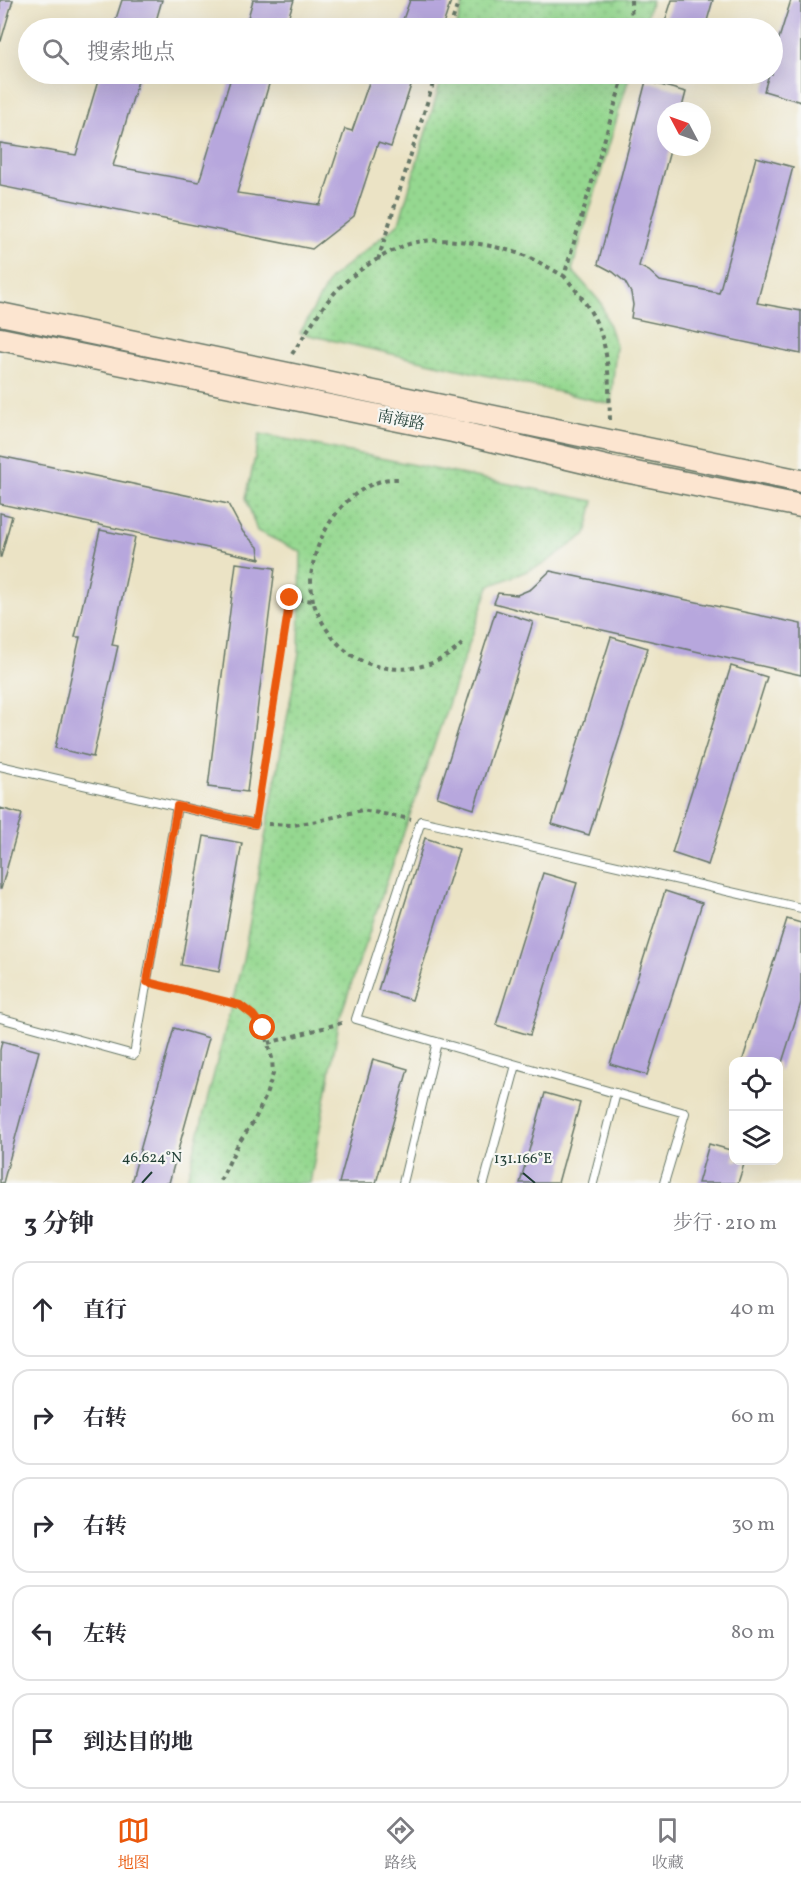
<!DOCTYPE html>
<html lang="zh">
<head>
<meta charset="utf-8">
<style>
	body { margin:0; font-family:Vollkorn,"Noto Serif SC",serif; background:#f2f2f3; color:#2b2b33 }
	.controls { position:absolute; right:18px; bottom:18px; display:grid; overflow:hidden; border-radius:12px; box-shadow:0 6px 24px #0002 }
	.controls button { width:54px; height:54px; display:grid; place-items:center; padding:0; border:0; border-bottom:2px solid #e1e1e2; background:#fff; color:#2b2b33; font:30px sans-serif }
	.compass { position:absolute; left:657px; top:102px; width:54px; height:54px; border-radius:50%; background:#fff; box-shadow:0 6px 24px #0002; rotate:311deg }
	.stop { position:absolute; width:18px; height:18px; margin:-14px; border:4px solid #ea580c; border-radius:50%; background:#fff }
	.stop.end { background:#ea580c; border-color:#fff; box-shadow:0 2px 6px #0008 }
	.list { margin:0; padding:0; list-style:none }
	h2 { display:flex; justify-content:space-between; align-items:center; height:78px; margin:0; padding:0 24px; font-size:26px }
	h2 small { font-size:20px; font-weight:400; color:#7c7c81 }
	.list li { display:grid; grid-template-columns:39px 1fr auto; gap:18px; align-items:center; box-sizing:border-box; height:96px; margin:0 12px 12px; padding:0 12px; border:2px solid #e1e1e2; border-radius:18px }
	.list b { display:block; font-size:22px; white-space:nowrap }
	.list em { font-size:20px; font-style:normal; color:#7c7c81 }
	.icon { flex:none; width:33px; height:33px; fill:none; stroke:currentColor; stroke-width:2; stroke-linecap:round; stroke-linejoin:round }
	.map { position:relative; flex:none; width:801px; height:1183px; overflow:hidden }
	.search { position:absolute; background:#fff; box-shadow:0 6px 24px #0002; left:18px; right:18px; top:18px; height:66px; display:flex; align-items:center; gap:15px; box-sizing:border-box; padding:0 21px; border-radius:33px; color:#7c7c81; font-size:22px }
	.sheet { height:618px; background:#fff }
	nav { display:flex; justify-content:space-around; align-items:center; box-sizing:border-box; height:84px; border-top:2px solid #e1e1e2; background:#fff; font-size:16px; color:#7c7c81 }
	nav a { display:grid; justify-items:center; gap:3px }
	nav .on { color:#ea580c }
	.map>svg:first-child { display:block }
	.grass { fill:url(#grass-dots); stroke:#5a8a62; stroke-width:1.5 }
	.building { fill:#b7a7dd }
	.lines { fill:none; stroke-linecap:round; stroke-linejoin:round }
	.service-casing { stroke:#667767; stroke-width:10 }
	.secondary-casing { stroke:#667767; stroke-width:25 }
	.path { stroke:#667767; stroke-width:4; stroke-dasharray:4.5 4.5; stroke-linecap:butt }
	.service { stroke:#fff; stroke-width:8 }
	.secondary { stroke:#fce5d0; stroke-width:22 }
	.route { stroke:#ea580c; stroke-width:8 }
	.ticks { fill:none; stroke:#1f3d34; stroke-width:2 }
	.labels { text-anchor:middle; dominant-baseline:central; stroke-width:4.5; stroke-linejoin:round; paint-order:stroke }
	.street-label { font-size:16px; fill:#1f3d34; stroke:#f6f6f2 }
	.ticks-label { font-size:15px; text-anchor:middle; fill:#1f3d34; stroke:#f6f6f2; stroke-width:4.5; stroke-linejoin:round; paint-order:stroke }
</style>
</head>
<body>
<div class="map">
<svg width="801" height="1183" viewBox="0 0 801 1183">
	<defs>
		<pattern id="grass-dots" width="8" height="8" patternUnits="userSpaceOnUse" patternTransform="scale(1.5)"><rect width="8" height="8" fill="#95d890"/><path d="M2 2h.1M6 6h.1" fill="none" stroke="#80ba7d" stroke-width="1.8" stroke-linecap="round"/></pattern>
	</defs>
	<rect width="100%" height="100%" fill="#f6f6f2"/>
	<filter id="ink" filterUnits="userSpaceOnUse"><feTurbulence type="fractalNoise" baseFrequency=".0167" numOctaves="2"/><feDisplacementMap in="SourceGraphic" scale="12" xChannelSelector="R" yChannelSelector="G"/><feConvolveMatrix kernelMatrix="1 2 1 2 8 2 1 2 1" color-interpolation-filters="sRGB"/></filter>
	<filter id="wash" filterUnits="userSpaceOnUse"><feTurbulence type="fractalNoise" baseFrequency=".008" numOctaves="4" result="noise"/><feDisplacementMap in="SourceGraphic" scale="24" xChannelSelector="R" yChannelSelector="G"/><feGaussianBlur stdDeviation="1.35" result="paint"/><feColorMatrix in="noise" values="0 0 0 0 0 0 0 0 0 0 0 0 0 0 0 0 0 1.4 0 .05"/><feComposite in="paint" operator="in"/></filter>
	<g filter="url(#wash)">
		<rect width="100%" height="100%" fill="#ebe3c5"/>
		<!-- grass -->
		<path class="grass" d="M464 0H652L643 28H456Z
			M443 74H630L572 270 601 303 616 346 611 404 300 333 330 279 399 223Z
			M260 434 594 501 586 534 542 565 489 586 340 1017 310 1183H186L243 960 269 816 299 653 301 552 257 531 246 498Z"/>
		<g id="blocks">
			<!-- building -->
			<path class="building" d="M0 0H13L1 41H0Z
				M122 0H162L154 28H113Z
				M253 0H294L285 28H245Z
				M410 0 451 1 442 28H400Z
				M672 0H713L705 28H663Z
				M791 0H801V102L764 91 769 74H772V61Z
				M100 74H140L113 166 199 182 232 74H272L237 193 320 205 345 129 352 131 372 74H427L425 79 414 76 391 147 378 143 354 216 312 249 0 186V143L76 155Z
				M646 81 686 92 681 111H666V147H671L639 266 649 271 660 281 719 293 756 157 793 167 757 303 801 311V354L631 318 633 305 631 293 625 282 613 272 598 264Z
				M0 456 228 504 243 532 258 547 260 559 0 504Z
				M0 513 12 516 1 557H0Z
				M100 530 135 537 112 645 118 646 93 757 55 748 80 637H75Z
				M236 563 275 568 247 792 208 787Z
				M550 571 801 624V675L545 617 494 603 498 593 517 595 531 589Z
				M496 610 533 622 474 809 437 797Z
				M611 637 648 648 589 835 552 824Z
				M731 666 767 677 708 865 672 853Z
				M0 808 22 814 1 889H0Z
				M204 836 242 843 219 972 181 965Z
				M425 838 459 849 412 1000 378 990Z
				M543 873 577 883 530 1035 496 1025Z
				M665 891 702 903 647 1075 610 1064Z
				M787 919 801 923V1003L779 1072 778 1062H742Z
				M174 1028 209 1038 169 1183H131Z
				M2 1041 39 1051 3 1183H0V1050Z
				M373 1059 408 1069 376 1183H339Z
				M545 1093 580 1103 558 1183H520Z
				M709 1144 734 1151V1161H745L738 1183H698Z"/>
		</g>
	</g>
	<g filter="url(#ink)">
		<use href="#blocks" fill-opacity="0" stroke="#667767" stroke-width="1.5"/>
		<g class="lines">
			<defs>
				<path id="service" d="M0 766 255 824
					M0 1018 134 1055 177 806
					M403 1183 437 1042
					M484 1183 516 1065
					M593 1183 616 1093
					M664 1183 685 1113 356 1019 421 821 801 908"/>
				<path id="secondary" d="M0 314 801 481
					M0 339 453 431 610 468 801 506"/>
			</defs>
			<!-- service casing -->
			<use href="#service" class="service-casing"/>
			<!-- secondary casing -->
			<use href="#secondary" class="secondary-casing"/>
			<!-- path -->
			<path class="path" d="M631 0 632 28
				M450 28 459 0
				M378 260 436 74
				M292 354C307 332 321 306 340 287 357 270 383 254 406 245 436 234 493 244 523 255 538 261 551 269 564 276
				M610 420C608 354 610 328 564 276L624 74
				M313 601C312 594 311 585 311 578 314 538 341 493 381 481 386 479 393 479 399 479
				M257 812 290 598 313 601C321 625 338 650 362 661 395 676 437 669 462 644
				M268 824 293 825 318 821 362 810 411 819
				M159 985 240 1005 253 1015 263 1028 272 1058 273 1074 265 1098 254 1121 238 1144 219 1183
				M268 1043 345 1022"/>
			<!-- service -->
			<use href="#service" class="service"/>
			<!-- secondary -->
			<use href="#secondary" class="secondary"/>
		</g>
	</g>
	<g class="lines" filter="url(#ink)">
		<!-- route -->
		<path class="route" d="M263 1028 253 1015 240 1005 147 982 177 806 255 824 290 598"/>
	</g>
	<!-- ticks -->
	<path class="ticks" d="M523 1173 535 1183M142 1183 152 1172"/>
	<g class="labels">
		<!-- street labels -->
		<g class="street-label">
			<text transform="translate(401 421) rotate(11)">南海路</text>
		</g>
	</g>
	<g class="ticks-label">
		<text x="152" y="1162">46.624°N</text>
		<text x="523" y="1163">131.166°E</text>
	</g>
</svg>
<div class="controls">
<button><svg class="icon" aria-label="locate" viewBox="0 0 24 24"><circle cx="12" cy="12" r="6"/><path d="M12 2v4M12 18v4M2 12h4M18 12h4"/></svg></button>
<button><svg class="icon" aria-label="layers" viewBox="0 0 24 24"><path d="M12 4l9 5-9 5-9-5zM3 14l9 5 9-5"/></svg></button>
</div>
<svg class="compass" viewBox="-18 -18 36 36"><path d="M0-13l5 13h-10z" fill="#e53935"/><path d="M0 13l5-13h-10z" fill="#7c7c81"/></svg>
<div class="stop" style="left:263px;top:1028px"></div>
<div class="stop end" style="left:290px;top:598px"></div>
<div class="search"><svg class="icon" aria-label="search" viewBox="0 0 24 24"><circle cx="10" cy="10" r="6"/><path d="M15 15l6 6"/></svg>搜索地点</div>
</div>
<section class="sheet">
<h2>3 分钟<small>步行 · 210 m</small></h2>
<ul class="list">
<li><svg class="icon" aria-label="ahead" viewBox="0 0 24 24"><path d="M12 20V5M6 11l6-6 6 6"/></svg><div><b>直行</b></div><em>40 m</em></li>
<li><svg class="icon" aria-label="right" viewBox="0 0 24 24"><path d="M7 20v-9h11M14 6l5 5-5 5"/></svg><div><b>右转</b></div><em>60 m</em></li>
<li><svg class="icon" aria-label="right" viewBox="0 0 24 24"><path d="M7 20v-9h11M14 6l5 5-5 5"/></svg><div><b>右转</b></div><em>30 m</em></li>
<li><svg class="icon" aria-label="left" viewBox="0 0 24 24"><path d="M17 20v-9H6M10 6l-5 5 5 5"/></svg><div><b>左转</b></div><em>80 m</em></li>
<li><svg class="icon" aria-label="arrive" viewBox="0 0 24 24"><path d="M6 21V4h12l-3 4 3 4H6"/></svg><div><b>到达目的地</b></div></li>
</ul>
</section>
<nav>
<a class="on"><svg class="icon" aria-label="map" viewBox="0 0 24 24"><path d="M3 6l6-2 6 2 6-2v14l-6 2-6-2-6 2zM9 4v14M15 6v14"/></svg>地图</a>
<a><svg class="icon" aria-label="directions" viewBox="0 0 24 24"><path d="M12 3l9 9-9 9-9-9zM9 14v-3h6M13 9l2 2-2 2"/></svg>路线</a>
<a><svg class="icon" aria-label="saved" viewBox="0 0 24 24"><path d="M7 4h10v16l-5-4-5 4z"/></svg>收藏</a>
</nav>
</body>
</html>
